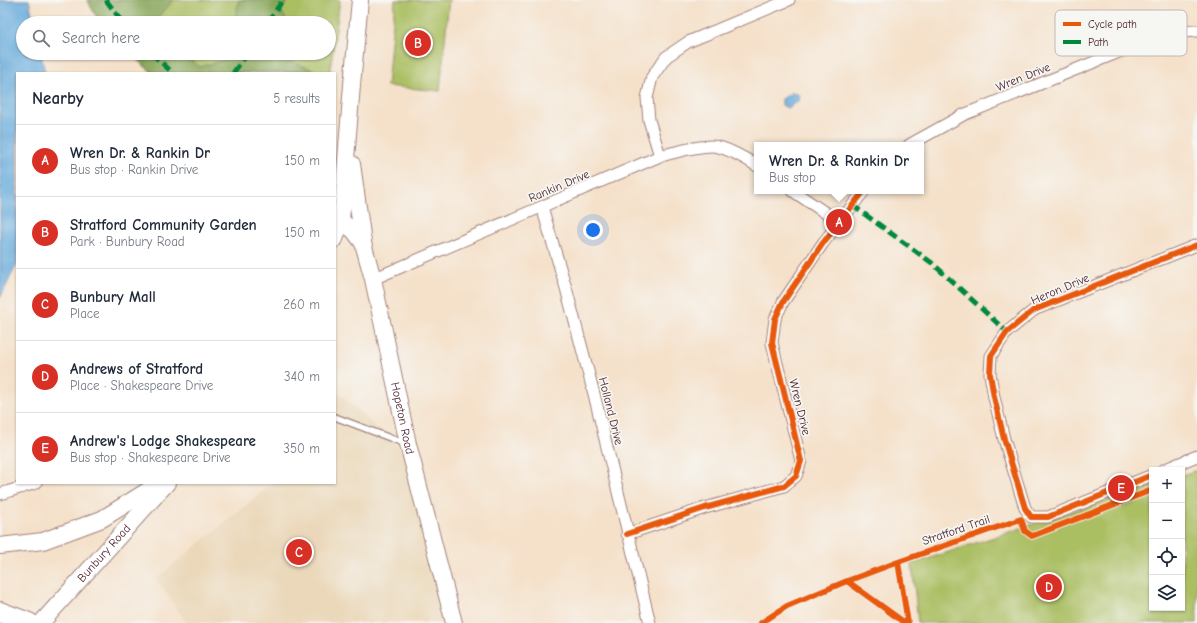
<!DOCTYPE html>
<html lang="en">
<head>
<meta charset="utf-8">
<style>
	body { margin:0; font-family:"Comic Neue",sans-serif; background:#f2f2f3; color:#1f2937 }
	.controls { position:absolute; right:12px; bottom:12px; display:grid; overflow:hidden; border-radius:0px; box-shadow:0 1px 3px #0004 }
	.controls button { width:36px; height:36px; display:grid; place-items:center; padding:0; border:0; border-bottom:1px solid #e0e1e3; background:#fff; color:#1f2937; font:20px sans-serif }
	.you { position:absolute; left:593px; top:230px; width:14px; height:14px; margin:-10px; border:3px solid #fff; border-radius:50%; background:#1a73e8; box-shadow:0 0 0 6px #1a73e833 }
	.badge { display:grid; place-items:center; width:26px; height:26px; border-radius:50%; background:#d93025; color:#fff; font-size:13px; font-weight:700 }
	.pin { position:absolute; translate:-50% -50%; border:2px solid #fff; box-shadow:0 1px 4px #0006 }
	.popup { position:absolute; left:754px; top:142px; width:170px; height:52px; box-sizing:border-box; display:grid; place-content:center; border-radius:0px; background:#fff; filter:drop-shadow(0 1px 3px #0005); font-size:13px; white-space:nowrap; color:#747a83 }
	.popup b { font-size:15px; color:#1f2937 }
	.popup::after { content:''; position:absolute; left:50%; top:100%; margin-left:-8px; border:8px solid transparent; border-top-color:#fff }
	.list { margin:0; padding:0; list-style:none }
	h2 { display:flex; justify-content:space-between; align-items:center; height:52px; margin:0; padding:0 16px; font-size:17px }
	h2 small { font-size:13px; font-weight:400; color:#747a83 }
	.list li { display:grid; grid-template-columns:26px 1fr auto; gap:12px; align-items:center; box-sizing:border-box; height:72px; padding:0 16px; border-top:1px solid #e0e1e3 }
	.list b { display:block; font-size:15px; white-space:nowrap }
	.list p { margin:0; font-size:13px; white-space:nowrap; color:#747a83 }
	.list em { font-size:13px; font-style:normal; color:#747a83 }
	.icon { flex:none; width:22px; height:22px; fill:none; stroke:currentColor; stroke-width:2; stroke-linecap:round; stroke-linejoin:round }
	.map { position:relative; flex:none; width:1197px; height:623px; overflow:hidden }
	.search { position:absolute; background:#fff; box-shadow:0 1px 3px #0004; left:16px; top:16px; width:320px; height:44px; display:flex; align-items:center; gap:10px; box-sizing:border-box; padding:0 14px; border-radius:22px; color:#747a83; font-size:15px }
	.panel { position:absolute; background:#fff; box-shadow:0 1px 3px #0004; left:16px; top:72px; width:320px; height:412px; border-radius:0px }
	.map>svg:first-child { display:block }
	.built { fill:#ebd8ba }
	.green { fill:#aabe62; stroke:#7a6e46 }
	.forest { fill:#87a558; stroke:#686242 }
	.water { fill:#67abdc; stroke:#586584 }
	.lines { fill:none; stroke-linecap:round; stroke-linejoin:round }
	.lane-casing { stroke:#a0807a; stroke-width:8 }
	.street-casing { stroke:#a0807a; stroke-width:13 }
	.secondary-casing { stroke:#a0807a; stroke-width:18 }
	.highway-casing { stroke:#a0807a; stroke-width:22 }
	.lane { stroke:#fff; stroke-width:5.5 }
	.street { stroke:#fff; stroke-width:11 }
	.secondary { stroke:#fff; stroke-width:16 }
	.highway { stroke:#fff; stroke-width:20 }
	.quiet { stroke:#00873e; stroke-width:5; stroke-dasharray:10 5; stroke-linecap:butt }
	.cycleway-casing { stroke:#f6f6f2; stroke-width:8 }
	.cycleway { stroke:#e8590c; stroke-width:6 }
	.labels { text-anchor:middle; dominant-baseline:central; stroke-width:3.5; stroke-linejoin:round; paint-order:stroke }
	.street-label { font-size:12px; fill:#4a1f2b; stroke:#f6f6f2 }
	.key { fill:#f6f6f2; stroke:#c2b6b6; stroke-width:1 }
	.key-label { font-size:11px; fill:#4a1f2b }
</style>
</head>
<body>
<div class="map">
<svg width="1197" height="623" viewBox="0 0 1197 623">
	<rect width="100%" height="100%" fill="#f6f6f2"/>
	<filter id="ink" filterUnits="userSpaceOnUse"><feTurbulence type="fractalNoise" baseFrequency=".025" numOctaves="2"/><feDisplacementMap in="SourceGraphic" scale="8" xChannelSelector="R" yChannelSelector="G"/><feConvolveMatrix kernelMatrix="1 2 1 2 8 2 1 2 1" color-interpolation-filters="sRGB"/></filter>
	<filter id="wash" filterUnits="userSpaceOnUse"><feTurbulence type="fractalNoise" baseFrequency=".012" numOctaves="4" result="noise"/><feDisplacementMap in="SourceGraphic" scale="16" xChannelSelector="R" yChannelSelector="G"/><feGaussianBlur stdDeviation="0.9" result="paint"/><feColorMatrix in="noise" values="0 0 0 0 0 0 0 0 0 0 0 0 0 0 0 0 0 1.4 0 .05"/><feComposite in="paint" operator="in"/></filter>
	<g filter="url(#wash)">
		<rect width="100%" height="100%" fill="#f5e1ca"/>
		<!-- built -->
		<path class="built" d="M335 390 409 456 454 623H187L156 579 273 483H335Z"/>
		<!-- green -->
		<path class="green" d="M87 0H340L330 73H153L129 53H329V23H100Z
			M395 0H449L440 91 387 86Z
			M1197 470V623H918L912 564 1152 485V608H1182V475Z"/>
		<!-- forest -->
		<path class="forest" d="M87 0H174L152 23H100Z
			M239 0H288L281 11 288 23H234Z
			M129 53H182L200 67 227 59 228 53H280L279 57 319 72 153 73Z"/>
		<!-- water -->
		<path class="water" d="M0 0H29L34 23H23V53H41L45 73H17V264L0 298Z
			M793 92 799 95 800 98 798 101 787 108 782 105V99Z"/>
	</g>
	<g filter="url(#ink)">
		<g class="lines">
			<defs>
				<path id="lane" d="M335 417 406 444"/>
				<path id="street" d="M909 145 963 115 1134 46 1180 32 1197 31
					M660 156 649 120 647 98 652 77 666 57 688 42 789 0
					M793 191 839 222
					M542 207 566 288 594 394 650 623
					M373 279 660 156C677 152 694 146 712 146 724 146 747 159 757 166
					M1163 470 1197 456
					M1152 475 1048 517H1031L1025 508 1004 439 994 397 990 374 991 356 1007 332 1034 310 1197 245
					M0 494 36 483
					M627 534 705 508 784 486 796 476 801 461 772 343 775 319 783 302 823 243 864 191"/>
				<g id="secondary">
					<path d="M352 164 363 242"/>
					<path id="s1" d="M341 221 354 231 363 243 373 279 408 444 454 623"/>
					<path d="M335 239 341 221 352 85 360 0"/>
					<path d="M0 546 43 541 102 519 160 483"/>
					<path id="s2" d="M41 623 167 483"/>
				</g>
				<path id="highway" d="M0 612 29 623"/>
			</defs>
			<!-- lane casing -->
			<use href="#lane" class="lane-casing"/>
			<!-- street casing -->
			<use href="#street" class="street-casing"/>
			<!-- secondary casing -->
			<use href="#secondary" class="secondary-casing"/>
			<!-- highway casing -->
			<use href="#highway" class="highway-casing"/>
			<!-- lane -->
			<use href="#lane" class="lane"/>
			<!-- street -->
			<use href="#street" class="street"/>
			<!-- secondary -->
			<use href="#secondary" class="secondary"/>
			<!-- highway -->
			<use href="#highway" class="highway"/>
			<!-- quiet -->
			<path class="quiet" d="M106 0 123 23
				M268 23 280 4 281 0
				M151 53 173 73
				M233 73 248 53
				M852 205 932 263 1007 332"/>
			<defs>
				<path id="cycleway" d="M1152 475 1048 517H1031L1025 508 1004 439 994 397 990 374 991 356 1007 332 1034 310 1197 245
					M627 534 705 508 784 486 796 476 801 461 772 343 775 319 783 302 823 243 864 191
					M847 581 898 562
					M761 623 787 606 847 581 905 623
					M908 623 898 562 1021 519 1025 531 1032 536 1152 490"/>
			</defs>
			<!-- cycleway casing -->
			<use href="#cycleway" class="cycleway-casing"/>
			<!-- cycleway -->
			<use href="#cycleway" class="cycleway"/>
		</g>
	</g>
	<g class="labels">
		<!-- street labels -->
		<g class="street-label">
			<text transform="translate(1023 77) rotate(-22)">Wren Drive</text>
			<text transform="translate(559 186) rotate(-23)">Rankin Drive</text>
			<text transform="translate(1060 289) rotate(-23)">Heron Drive</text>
			<text transform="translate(800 407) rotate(76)">Wren Drive</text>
			<text transform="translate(611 411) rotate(76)">Holland Drive</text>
			<text stroke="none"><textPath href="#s1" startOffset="211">Hopeton Road</textPath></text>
			<text transform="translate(956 530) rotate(-19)">Stratford Trail</text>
			<text stroke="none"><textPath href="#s2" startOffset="94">Bunbury Road</textPath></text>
		</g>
	</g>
	<!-- legend -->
	<rect x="1055" y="10" width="132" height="46" rx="6" class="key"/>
	<rect x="1063" y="22" width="18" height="4" fill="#e8590c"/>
	<rect x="1063" y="40" width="18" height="4" fill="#00873e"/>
	<g class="key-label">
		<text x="1088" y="28">Cycle path</text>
		<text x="1088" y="46">Path</text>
	</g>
</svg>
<div class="controls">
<button>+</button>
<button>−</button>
<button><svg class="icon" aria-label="locate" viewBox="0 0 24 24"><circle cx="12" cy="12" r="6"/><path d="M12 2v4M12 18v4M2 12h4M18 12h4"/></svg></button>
<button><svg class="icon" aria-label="layers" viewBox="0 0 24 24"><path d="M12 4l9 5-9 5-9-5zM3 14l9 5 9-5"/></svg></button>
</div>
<div class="you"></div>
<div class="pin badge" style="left:839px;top:222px">A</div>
<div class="popup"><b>Wren Dr. &amp; Rankin Dr</b>Bus stop</div>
<div class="pin badge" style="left:418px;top:43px">B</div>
<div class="pin badge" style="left:299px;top:552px">C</div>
<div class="pin badge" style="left:1049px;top:587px">D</div>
<div class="pin badge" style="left:1121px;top:488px">E</div>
<div class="search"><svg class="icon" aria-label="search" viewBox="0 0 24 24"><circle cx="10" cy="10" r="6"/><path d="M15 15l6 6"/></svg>Search here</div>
<section class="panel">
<h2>Nearby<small>5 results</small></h2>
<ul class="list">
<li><span class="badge">A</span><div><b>Wren Dr. &amp; Rankin Dr</b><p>Bus stop · Rankin Drive</p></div><em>150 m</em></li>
<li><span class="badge">B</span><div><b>Stratford Community Garden</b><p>Park · Bunbury Road</p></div><em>150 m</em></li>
<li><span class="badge">C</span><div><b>Bunbury Mall</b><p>Place</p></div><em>260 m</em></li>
<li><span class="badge">D</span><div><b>Andrews of Stratford</b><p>Place · Shakespeare Drive</p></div><em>340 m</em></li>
<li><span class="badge">E</span><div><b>Andrew's Lodge Shakespeare</b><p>Bus stop · Shakespeare Drive</p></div><em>350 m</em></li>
</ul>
</section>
</div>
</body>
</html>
